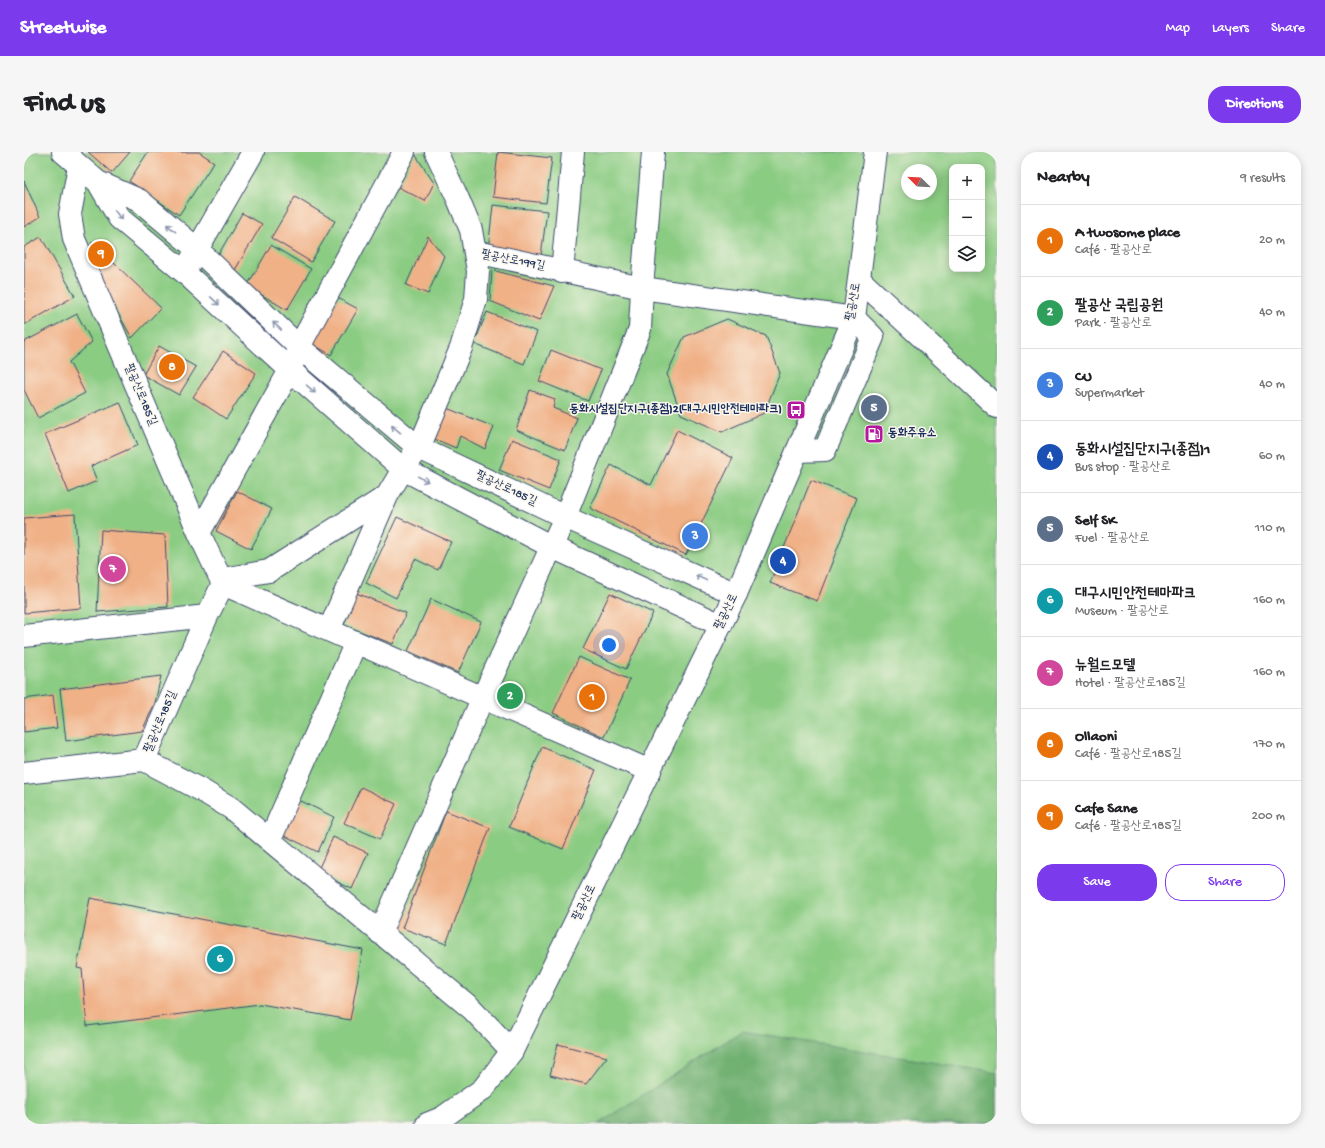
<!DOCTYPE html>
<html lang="en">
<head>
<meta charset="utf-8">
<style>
	body { margin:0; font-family:"Gochi Hand","Poor Story",sans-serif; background:#f6f6f6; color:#202124 }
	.controls { position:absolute; right:12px; top:12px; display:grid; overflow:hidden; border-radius:8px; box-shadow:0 2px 10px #0003 }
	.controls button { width:36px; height:36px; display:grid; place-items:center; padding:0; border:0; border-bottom:1px solid #e0e0e0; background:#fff; color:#202124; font:20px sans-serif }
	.compass { position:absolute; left:877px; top:12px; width:36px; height:36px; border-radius:50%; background:#fff; box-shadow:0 2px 10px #0003; rotate:294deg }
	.you { position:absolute; left:585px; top:493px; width:14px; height:14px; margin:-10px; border:3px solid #fff; border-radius:50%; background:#1a73e8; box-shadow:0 0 0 6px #1a73e833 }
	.badge { display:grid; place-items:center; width:26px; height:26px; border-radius:50%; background:#7c3aed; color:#fff; font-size:13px; font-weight:700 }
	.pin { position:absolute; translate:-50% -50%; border:2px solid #fff; box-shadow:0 1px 4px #0006 }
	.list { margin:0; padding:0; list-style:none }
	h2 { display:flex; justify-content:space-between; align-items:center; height:52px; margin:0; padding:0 16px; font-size:17px }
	h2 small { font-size:13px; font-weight:400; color:#757577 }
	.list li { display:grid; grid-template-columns:26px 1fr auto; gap:12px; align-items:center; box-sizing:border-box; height:72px; padding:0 16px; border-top:1px solid #e0e0e0 }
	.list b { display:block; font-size:15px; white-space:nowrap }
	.list p { margin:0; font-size:13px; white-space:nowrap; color:#757577 }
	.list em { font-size:13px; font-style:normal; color:#757577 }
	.actions { display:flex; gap:8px; padding:12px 16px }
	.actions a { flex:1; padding:9px 0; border:1px solid #7c3aed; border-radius:16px; text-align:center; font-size:14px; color:#7c3aed }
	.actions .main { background:#7c3aed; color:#fff }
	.icon { flex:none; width:22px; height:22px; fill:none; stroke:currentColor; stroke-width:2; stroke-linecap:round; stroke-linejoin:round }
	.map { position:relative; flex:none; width:973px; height:972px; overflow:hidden; border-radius:16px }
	header { display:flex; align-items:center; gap:24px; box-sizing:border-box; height:56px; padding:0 20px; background:#7c3aed; color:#fff }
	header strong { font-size:19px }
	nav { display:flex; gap:22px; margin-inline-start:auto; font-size:14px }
	.intro { display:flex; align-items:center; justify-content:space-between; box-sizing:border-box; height:96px; padding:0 24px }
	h1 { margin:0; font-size:28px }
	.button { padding:10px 18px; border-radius:16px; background:#7c3aed; color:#fff; font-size:14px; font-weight:700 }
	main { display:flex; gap:24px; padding:0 24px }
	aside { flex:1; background:#fff; border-radius:16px; box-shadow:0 2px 10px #0003 }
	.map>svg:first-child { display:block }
	.green { fill:#8bcc83; stroke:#537e70; fill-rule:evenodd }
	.forest { fill:#70b071; stroke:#467068 }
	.building { fill:#f0b187 }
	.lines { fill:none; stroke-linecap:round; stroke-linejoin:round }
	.minor-casing { stroke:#3b496c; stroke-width:24 }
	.major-casing { stroke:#3b496c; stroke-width:24 }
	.minor { stroke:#fff; stroke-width:22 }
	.major { stroke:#fff; stroke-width:22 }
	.oneway { stroke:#8d97ae }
	.labels { text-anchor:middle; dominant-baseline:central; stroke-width:3; stroke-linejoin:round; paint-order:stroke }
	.street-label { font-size:12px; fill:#1b2f5e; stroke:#fbf7ec }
	.poi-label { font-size:12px; font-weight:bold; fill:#1b2f5e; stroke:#fbf7ec; text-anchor:end }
</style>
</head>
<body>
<header>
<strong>Streetwise</strong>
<nav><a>Map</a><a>Layers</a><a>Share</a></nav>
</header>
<div class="intro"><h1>Find us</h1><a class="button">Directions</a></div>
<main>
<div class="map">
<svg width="973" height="972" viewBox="0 0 973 972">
	<rect width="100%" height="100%" fill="#fbf7ec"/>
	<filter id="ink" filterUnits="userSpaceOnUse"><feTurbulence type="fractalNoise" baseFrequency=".025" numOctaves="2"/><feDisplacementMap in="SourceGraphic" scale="8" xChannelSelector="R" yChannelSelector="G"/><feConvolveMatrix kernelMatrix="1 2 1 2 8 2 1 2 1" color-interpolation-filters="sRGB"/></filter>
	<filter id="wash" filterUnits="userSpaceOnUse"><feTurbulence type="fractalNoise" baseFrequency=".012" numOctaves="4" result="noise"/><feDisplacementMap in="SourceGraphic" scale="16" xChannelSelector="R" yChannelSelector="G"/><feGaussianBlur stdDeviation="0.9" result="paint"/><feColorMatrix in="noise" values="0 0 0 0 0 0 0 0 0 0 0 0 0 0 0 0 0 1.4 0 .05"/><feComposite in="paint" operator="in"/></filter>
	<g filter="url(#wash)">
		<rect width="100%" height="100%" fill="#f0dbba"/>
		<!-- green -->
		<path class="green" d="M0 0H973V972H0ZM928 15H958V117H928ZM883 18H907V42H883Z"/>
		<!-- forest -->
		<path class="forest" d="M718 879 973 921V972H574Z"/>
		<g id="blocks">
			<!-- building -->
			<path class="building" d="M64 0H106L88 21Z
				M124 0H175L190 10 155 63 105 29Z
				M474 0 528 6 522 51 469 45Z
				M391 2 410 31 401 49 374 35Z
				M0 29 16 65 0 75Z
				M271 45 311 69 287 110 247 86Z
				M469 53 523 59 517 104 464 98Z
				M218 61 238 72 211 118 192 107Z
				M404 84 420 104 404 142 382 133Z
				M17 85 51 144 0 173V95Z
				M68 90 137 156 108 186 64 108Z
				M247 93 287 117 263 158 223 134Z
				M468 118 530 134 515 169 466 149Z
				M314 146 334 157 307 203 287 191Z
				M463 160 513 180 500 212 450 192Z
				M53 162 68 190 45 210 61 241 14 266 0 238V190Z
				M703 167 742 184 756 221 740 261 698 280 657 262 643 222 660 185Z
				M135 194 172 215 155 243 119 223Z
				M527 198 577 218 564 249 515 229Z
				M199 199 232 221 202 267 169 245Z
				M506 238 531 247 529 256 553 266 541 298 492 278Z
				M96 250 114 293 67 314 73 329 45 341 21 282Z
				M420 255 470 275 461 297 436 284 432 296 408 286Z
				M653 278 709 306 662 403 566 356 587 313 627 333Z
				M488 287 537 307 525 338 475 318Z
				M787 328 833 346 793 449 746 431Z
				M213 339 248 357 227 397 192 379Z
				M51 362 57 456 0 461V366Z
				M373 365 427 390 414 418 391 407 372 446 342 431Z
				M77 378 141 383 144 455 73 460Z
				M332 441 382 461 369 492 320 473Z
				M586 441 629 461 602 517 559 497Z
				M407 447 457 470 434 521 384 499Z
				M555 505 606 528 580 585 529 561Z
				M137 524 131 551 118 579 42 589 36 537Z
				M29 543 33 576 0 580V547Z
				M518 595 572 618 539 697 485 675Z
				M337 635 372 652 356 687 320 671Z
				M275 648 310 665 294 700 259 683Z
				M422 659 466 676 422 792 378 776Z
				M309 685 344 701 328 737 293 720Z
				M66 746 339 798 326 868 236 852 63 874 58 817 53 816Z
				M534 892 583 905 562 932 526 923Z"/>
		</g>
	</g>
	<g filter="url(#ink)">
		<use href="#blocks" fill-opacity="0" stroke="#3b496c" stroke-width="1"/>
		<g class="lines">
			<defs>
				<path id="minor" d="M39 0 74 30 115 48 174 98 275 195 395 296 541 365 712 442
					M55 14 46 62 50 87 175 381 199 432 183 464 120 608
					M74 30 95 66 160 120 266 218 379 317 528 395 697 473
					M452 100 618 136 830 166 849 185 801 298 773 299
					M166 110 229 0
					M538 120 549 0
					M835 127 973 255
					M175 381 266 218 275 195 380 0
					M198 427 245 419 363 344
					M199 432 626 619
					M305 478 363 344 379 317 395 296 437 196 452 147 454 119 447 78 434 47 412 0
					M0 484 183 464
					M120 608 177 638 207 656 448 857 488 899
					M0 621 120 608
					M246 688 332 490
					M356 781 459 545 541 365 616 177 618 136 629 0"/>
				<path id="major" d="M403 972 418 966 459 937 488 899 712 442 830 166 851 0"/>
			</defs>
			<!-- minor casing -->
			<use href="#minor" class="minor-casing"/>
			<!-- major casing -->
			<use href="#major" class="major-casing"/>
			<!-- minor -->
			<use href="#minor" class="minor"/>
			<!-- major -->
			<use href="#major" class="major"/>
		</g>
		<!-- one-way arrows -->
		<defs><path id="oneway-shaft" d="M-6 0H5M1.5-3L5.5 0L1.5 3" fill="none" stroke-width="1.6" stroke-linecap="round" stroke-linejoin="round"/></defs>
		<g class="oneway">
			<use href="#oneway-shaft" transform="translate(94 63) rotate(53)"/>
			<use href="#oneway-shaft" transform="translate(147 76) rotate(-140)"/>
			<use href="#oneway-shaft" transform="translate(191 149) rotate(43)"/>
			<use href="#oneway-shaft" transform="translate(253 174) rotate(-136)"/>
			<use href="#oneway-shaft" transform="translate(287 237) rotate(41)"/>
			<use href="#oneway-shaft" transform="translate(372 277) rotate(-140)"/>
			<use href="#oneway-shaft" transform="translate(399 327) rotate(28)"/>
			<use href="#oneway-shaft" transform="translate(677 426) rotate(-156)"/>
		</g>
	</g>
	<!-- icons -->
	<defs>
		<symbol id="bus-square" viewBox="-11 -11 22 22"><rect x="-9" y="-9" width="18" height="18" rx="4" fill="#b5179e" stroke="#fbf7ec"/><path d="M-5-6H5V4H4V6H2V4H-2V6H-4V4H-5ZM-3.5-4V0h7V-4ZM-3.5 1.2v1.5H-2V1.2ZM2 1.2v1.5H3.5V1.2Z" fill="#fff"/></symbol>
		<symbol id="fuel-square" viewBox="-11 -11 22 22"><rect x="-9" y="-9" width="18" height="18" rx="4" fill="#b5179e" stroke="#fbf7ec"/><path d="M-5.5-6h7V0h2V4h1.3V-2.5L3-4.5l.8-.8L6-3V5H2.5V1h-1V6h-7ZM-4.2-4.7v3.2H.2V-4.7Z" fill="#fff"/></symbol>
	</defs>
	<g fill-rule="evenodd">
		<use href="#bus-square" x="761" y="247" width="22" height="22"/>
		<use href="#fuel-square" x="839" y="271" width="22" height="22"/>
	</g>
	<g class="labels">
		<!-- street labels -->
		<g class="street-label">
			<text transform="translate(489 109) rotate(11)">팔공산로199길</text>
			<text transform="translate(830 150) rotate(-80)">팔공산로</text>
			<text transform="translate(116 243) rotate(67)">팔공산로185길</text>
			<text transform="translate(482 337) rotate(25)">팔공산로185길</text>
			<text transform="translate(703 460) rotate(-64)">팔공산로</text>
			<text transform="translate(137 570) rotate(-67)">팔공산로185길</text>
			<text transform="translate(561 751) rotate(-64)">팔공산로</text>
		</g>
		<!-- poi labels -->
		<g class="poi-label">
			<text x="758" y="258">동화시설집단지구(종점)2(대구시민안전테마파크)</text>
			<text x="864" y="282" text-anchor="start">동화주유소</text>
		</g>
	</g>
</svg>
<div class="controls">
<button>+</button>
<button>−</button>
<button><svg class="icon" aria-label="layers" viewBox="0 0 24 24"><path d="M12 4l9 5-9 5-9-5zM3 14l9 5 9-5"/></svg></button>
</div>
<svg class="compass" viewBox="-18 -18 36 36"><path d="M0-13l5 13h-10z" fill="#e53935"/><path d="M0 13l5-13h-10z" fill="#757577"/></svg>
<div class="you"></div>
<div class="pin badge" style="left:568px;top:545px;background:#e8710a">1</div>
<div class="pin badge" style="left:486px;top:544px;background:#2e9e5b">2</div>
<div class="pin badge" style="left:671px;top:384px;background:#3f7fe0">3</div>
<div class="pin badge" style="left:759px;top:409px;background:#1a4fb4">4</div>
<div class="pin badge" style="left:850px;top:256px;background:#5c6f8a">5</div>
<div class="pin badge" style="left:196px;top:807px;background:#0f9aa8">6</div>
<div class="pin badge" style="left:89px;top:417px;background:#d1479c">7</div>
<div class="pin badge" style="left:148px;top:215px;background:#e8710a">8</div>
<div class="pin badge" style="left:77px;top:102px;background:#e8710a">9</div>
</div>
<aside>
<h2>Nearby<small>9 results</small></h2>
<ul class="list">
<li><span class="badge" style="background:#e8710a">1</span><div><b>A twosome place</b><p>Café · 팔공산로</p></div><em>20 m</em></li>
<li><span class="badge" style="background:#2e9e5b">2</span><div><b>팔공산 국립공원</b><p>Park · 팔공산로</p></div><em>40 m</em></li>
<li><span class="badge" style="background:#3f7fe0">3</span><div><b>CU</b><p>Supermarket</p></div><em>40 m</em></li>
<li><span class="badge" style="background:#1a4fb4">4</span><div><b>동화시설집단지구(종점)1</b><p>Bus stop · 팔공산로</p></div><em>60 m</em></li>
<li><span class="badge" style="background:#5c6f8a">5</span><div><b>Self SK</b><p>Fuel · 팔공산로</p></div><em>110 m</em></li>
<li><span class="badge" style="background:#0f9aa8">6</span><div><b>대구시민안전테마파크</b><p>Museum · 팔공산로</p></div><em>160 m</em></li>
<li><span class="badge" style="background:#d1479c">7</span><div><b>뉴월드모텔</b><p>Hotel · 팔공산로185길</p></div><em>160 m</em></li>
<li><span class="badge" style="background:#e8710a">8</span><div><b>Ollaoni</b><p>Café · 팔공산로185길</p></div><em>170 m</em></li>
<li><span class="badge" style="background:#e8710a">9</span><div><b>Cafe Sane</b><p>Café · 팔공산로185길</p></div><em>200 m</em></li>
</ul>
<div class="actions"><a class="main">Save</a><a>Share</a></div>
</aside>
</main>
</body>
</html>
